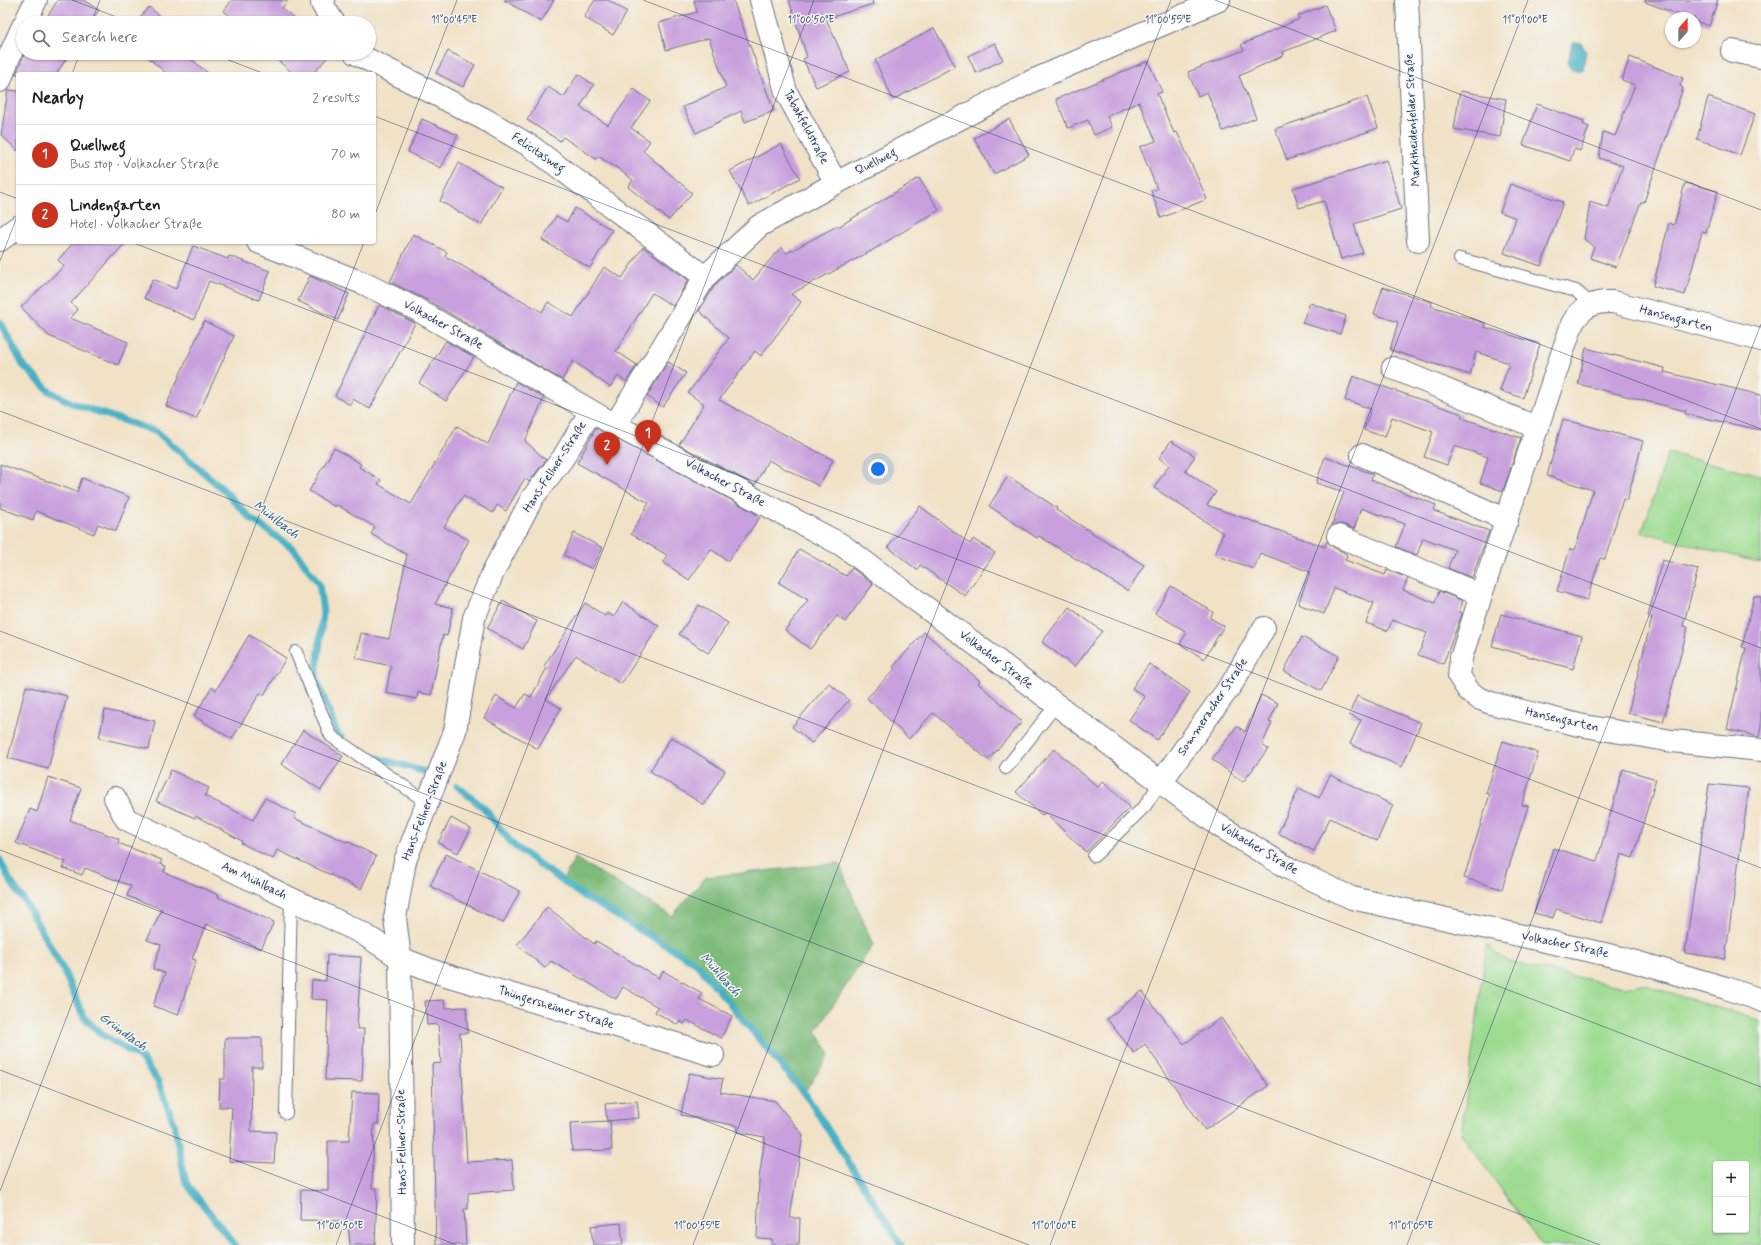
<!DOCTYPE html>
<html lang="en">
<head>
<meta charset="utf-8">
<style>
	body { margin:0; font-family:Mynerve,sans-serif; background:#f2f2f2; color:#222 }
	.controls { position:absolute; right:12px; bottom:12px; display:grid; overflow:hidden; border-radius:4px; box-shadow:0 1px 3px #0004 }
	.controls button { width:36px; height:36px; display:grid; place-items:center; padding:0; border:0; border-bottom:1px solid #e0e0e0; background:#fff; color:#222; font:20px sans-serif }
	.compass { position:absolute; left:1665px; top:12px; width:36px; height:36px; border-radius:50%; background:#fff; box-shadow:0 1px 3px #0004; rotate:21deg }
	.you { position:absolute; left:878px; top:469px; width:14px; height:14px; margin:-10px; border:3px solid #fff; border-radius:50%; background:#1a73e8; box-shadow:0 0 0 6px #1a73e833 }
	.badge { display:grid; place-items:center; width:26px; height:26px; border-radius:50%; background:#c8321e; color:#fff; font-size:13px; font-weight:700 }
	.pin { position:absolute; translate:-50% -33px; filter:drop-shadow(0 1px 2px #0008) }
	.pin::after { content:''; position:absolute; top:21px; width:14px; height:12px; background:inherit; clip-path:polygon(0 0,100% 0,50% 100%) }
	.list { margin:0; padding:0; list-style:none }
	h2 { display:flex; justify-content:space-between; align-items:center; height:52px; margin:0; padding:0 16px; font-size:17px }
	h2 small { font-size:13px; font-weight:400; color:#767676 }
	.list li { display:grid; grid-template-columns:26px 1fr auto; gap:12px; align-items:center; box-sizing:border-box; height:60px; padding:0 16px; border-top:1px solid #e0e0e0 }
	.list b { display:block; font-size:15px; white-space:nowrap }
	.list p { margin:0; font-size:13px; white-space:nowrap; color:#767676 }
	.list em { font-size:13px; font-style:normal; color:#767676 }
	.icon { flex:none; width:22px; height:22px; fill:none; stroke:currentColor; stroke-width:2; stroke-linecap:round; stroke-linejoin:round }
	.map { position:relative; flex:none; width:1761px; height:1245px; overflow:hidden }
	.search { position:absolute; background:#fff; box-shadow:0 1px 3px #0004; left:16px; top:16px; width:360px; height:44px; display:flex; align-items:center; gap:10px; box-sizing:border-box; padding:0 14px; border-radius:22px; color:#767676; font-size:15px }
	.panel { position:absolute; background:#fff; box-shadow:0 1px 3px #0004; left:16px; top:72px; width:360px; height:172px; border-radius:4px }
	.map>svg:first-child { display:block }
	.green { fill:#9ddb90; stroke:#5c8577; fill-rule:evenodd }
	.forest { fill:#7ebb7a; stroke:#4c756c }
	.water { fill:#46b0c4; stroke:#307091 }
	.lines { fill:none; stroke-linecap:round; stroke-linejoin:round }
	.stream { stroke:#46b0c4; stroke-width:7 }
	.building { fill:#c8a0dd }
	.service-casing { stroke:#666e83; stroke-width:14 }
	.minor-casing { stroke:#666e83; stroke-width:24 }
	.tertiary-casing { stroke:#666e83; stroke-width:24 }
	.service { stroke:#fff; stroke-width:12 }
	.minor { stroke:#fff; stroke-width:22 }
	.tertiary { stroke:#fff; stroke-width:22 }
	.ticks { fill:none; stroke:#1b2f5e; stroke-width:1; stroke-opacity:0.45 }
	.labels { text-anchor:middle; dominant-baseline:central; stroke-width:3; stroke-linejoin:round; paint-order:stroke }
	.street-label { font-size:12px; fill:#1b2f5e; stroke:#f6f6f2 }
	.water-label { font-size:13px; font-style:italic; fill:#2a5c82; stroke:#f6f6f2 }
	.ticks-label { font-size:10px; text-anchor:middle; fill:#1b2f5e; stroke:#f6f6f2; stroke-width:3; stroke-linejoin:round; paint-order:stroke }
</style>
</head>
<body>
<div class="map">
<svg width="1761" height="1245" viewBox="0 0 1761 1245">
	<rect width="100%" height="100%" fill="#f6f6f2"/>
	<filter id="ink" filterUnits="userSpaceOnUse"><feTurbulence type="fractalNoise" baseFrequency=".025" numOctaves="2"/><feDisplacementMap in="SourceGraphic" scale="8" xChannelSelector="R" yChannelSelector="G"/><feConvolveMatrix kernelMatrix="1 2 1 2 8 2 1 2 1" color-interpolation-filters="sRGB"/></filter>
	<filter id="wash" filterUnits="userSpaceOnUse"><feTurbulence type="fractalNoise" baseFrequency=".012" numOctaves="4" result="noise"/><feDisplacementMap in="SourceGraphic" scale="16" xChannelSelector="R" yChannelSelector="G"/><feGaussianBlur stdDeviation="0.9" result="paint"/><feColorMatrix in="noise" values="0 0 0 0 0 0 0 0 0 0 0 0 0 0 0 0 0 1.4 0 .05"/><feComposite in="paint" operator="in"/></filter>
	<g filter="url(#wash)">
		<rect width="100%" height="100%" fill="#f1e2c7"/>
		<!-- green -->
		<path class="green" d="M1668 453 1761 475V563L1642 532Z
			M1487 945 1508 962 1624 987 1642 984 1761 1021V1245H1542L1461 1134ZM1716 1164H1746V1230H1716Z"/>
		<!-- forest -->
		<path class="forest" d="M575 858 672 916 706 877 839 863 873 945 816 1031 830 1054 802 1096 695 965 561 883Z"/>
		<!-- water -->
		<path class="water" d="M1576 42 1581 43 1586 51 1583 70 1579 71 1570 68 1568 63 1572 44Z"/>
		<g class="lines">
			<!-- stream -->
			<path class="stream" d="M0 322 23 365 49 391 74 404 157 432 224 490 250 518 294 549 319 584 323 612 316 678 338 736 342 738
				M361 750 368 755 425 772
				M457 786 484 808 513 845 580 894 696 963 806 1095 901 1245
				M0 860 9 879 25 902 64 971 84 1018 103 1035 142 1059 158 1082 174 1123 186 1183 235 1245"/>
		</g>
		<g id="blocks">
			<!-- building -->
			<path class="building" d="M58 0H83L99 10 90 23H43Z
				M232 0H288L282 8 300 23H239L224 11Z
				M504 0H554L541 22Z
				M595 0H608L627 12 613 35 584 17Z
				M694 0H733L774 111 745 122 741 111 696 133 683 107 726 87 709 38 666 50 659 23 697 12Z
				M789 0H872L873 4 826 19 850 72 816 87 803 59 807 57Z
				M1645 0H1718L1709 26 1695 21V18H1688L1645 2Z
				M1325 5 1336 31 1283 52 1284 55 1239 76 1256 118 1223 131 1207 92 1198 96 1188 72 1244 50 1241 45 1299 19 1298 16Z
				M149 7 168 23H135Z
				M934 28 955 66 893 100 875 60Z
				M995 43 1003 60 976 73 968 56Z
				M448 51 475 65 463 87 436 73Z
				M25 53H70L56 74H16Z
				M143 53H184L209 74H167Z
				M269 53H331L313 74H294Z
				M1630 57 1683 78 1680 86 1683 88 1644 202H1641L1616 267 1590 258 1594 247 1584 239 1590 202 1608 208 1623 166 1599 158 1603 132 1615 136 1635 85 1622 80Z
				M1148 61 1162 92 1157 94 1174 133 1177 132 1207 199 1161 218 1151 191 1157 189 1140 147 1156 141 1139 102 1107 116 1112 127 1094 135 1088 120 1068 128 1056 99Z
				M578 74 594 85 580 107 608 125 634 89 650 101 631 128 650 141 643 151 692 193 669 220 628 187 633 180 617 168 598 156 596 159 563 137 560 141 527 120 548 87 564 97Z
				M8 90 18 91V151L1 135Z
				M1460 91 1506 99 1500 137 1454 129Z
				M1367 97 1378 128 1287 160 1275 129Z
				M1708 97 1755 114 1740 155 1697 139Z
				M1537 104 1584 121 1583 124 1589 127 1580 151 1574 149 1570 161 1523 145Z
				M422 119 458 135 441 168 408 152Z
				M1009 119 1029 155 994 174 974 138Z
				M781 144 800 178 749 206 730 171Z
				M1387 160 1401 209 1354 224 1363 253 1341 259 1324 201 1299 208 1293 188Z
				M459 163 502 187 481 225 440 201Z
				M919 178 939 210 871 251 791 294 801 302 761 356 755 351 719 400 833 460 819 486 768 460 755 485 679 445 704 404 688 393 729 338 699 311 715 285 736 265 753 280 781 247 787 253 837 226 838 227Z
				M1685 183 1718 191 1706 233 1702 232 1685 295 1653 286 1669 223 1674 225Z
				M1510 184 1563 202 1541 266 1504 253 1516 218 1500 212Z
				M575 208 612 230 590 268 542 240 556 216 567 222Z
				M413 234 447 252 445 256 542 312 548 302 573 317 604 267 622 278 643 247 688 280 673 306 652 293 616 351 637 365 626 382 618 376 610 387 573 361 562 380 427 300 390 282Z
				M74 242H126L71 303 78 310 70 318 128 342 118 365 49 336 21 307 64 266 58 260Z
				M193 246 228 259 229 256 270 271 259 300 209 281 194 320 144 298 153 279 176 289Z
				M310 276 349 294 338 320 298 301Z
				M1383 287 1432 302 1431 306 1485 323 1484 327 1540 344 1523 398 1500 391 1509 363 1476 352 1470 375 1390 350 1398 322 1374 314Z
				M1310 303 1346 316 1340 334 1302 323Z
				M379 305 415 323 370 409 353 399 350 405 335 396Z
				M204 321 234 336 196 419 166 406Z
				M446 341 474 357 446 401 419 383Z
				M1586 348 1665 368 1664 372 1761 395V430L1685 414 1686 411 1578 384Z
				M668 362 686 373 663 407 647 396Z
				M1353 376 1462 414V418L1521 438 1503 491 1480 483 1488 457 1454 446 1447 465 1424 457 1433 432 1392 417 1385 437 1364 430 1371 409 1345 400Z
				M516 382 544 398 525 441 546 460 529 482 525 478 506 511 497 505 493 513 463 496 444 527 469 540 435 604 453 608 447 636 443 635 431 695 418 692 417 699 386 693 391 666 356 658 361 633 389 639 407 555 371 534 375 527 337 505 335 507 309 491 334 448 361 464 359 467 381 480 378 484 411 504 457 426 488 444Z
				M1563 419 1643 441 1627 500 1623 499 1605 559 1600 558 1587 600 1557 591 1570 549 1575 550 1593 490 1547 476Z
				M596 428 750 510 760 517 728 561 711 549 689 580 663 562 667 555 631 534 649 503 577 463Z
				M1171 441 1195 456 1185 471 1216 492 1207 505 1325 547 1327 541 1333 547 1345 553 1347 555 1345 560 1385 575 1387 570 1408 578 1403 590 1435 603 1439 591 1463 601 1459 612 1462 613 1461 617 1443 664 1418 655 1427 633 1392 620 1388 631 1366 623 1374 603 1334 588 1324 614 1298 604 1310 572 1260 553 1254 569 1215 555 1223 533 1154 488 1169 465 1159 458Z
				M1325 457 1373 474 1371 480 1436 505 1434 511 1489 531 1472 578 1448 568 1455 550 1423 538 1417 555 1396 547 1405 524 1361 508 1354 529 1342 524 1332 525 1344 492 1316 483Z
				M0 464 77 492 82 478 129 497 116 531 98 524 94 534 36 511 33 520 0 508Z
				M1008 476 1057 508 1056 510 1144 565 1128 591 1039 536 1037 538 989 506Z
				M920 506 970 544 973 539 995 553 965 596 920 565 917 570 888 547Z
				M574 533 603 548 592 569 564 555Z
				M799 549 846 576 852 568 873 584 845 622 837 616 810 649 785 630 808 600 779 583Z
				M1662 560 1698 569 1683 626 1688 627 1663 722 1628 713 1652 618 1648 616Z
				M1171 586 1213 612 1210 618 1224 626 1204 659 1180 644 1187 632 1155 613Z
				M1754 596 1761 597V726L1759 737 1727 729 1746 648 1742 647Z
				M503 601 537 621 523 649 487 628Z
				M623 602 659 626 621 684 576 655 546 699 561 708 538 749 484 718 496 696 516 708 525 694 531 697 547 668 544 666 585 603 605 616 607 613 614 617Z
				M699 605 728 623 708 653 679 634Z
				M1069 607 1102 631 1075 667 1042 642Z
				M1501 614 1582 636 1573 669 1492 646Z
				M924 632 980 681 978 683 1022 722 988 760 933 713 909 739 867 698 895 669 893 667Z
				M249 635 286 658 264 695 260 693 232 739 194 716 212 687 216 690Z
				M1302 637 1339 656 1321 691 1284 671Z
				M1149 664 1190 692 1157 740 1129 720 1145 697 1132 688Z
				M829 683 849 700 812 743 792 727Z
				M26 686 67 696 48 769 8 758Z
				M1261 695 1278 703 1269 722 1272 723 1262 745 1268 749 1243 782 1212 759 1237 726 1245 732Z
				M1357 696 1421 723 1402 767 1350 744 1361 720 1349 715Z
				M105 710 155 721 149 749 99 738Z
				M303 730 343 756 321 790 281 764Z
				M671 737 725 771 704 805 650 771Z
				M1503 741 1538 753 1522 805 1528 806 1502 889 1464 878 1490 794 1486 793Z
				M1054 749 1098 787 1103 781 1130 807 1086 852 1045 813 1042 815 1016 792Z
				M1623 769 1656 779 1633 858 1621 854 1601 923 1556 909 1553 918 1534 913 1553 848 1597 861Z
				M171 770 209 788 205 796 253 820 265 798 296 814 294 818 346 842 347 841 376 856 361 889 277 850 273 859 241 843 242 841 196 816 195 818 156 801Z
				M1330 775 1393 805 1377 841 1330 818 1314 851 1278 833 1299 788 1319 798Z
				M48 777 81 788 70 820 119 839 118 843 162 860 160 864 166 866 164 872 219 895 218 897 274 922 261 949 206 924 192 959 196 960 178 1015 153 1006 165 973 153 969 161 945 147 940 162 909 127 896 131 886 85 868 82 875 63 868 66 862 16 843 30 809 37 812Z
				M1709 784 1749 788 1725 959 1685 953Z
				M451 818 471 829 458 853 438 843Z
				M446 854 520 891 503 923 430 886Z
				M547 907 594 944 596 941 659 978 663 971 702 993 699 999 732 1016 721 1038 687 1020 684 1024 680 1021 678 1025 655 1012 658 1007 623 987 616 999 551 961 545 968 517 945Z
				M327 955 361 957 357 1029H364L362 1081 325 1080 328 1000 311 999 312 980 326 981Z
				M1142 991 1184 1044 1221 1018 1268 1086 1205 1130 1145 1044 1134 1053 1107 1019Z
				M444 1000 445 1008 466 1007 468 1033H460L467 1162 512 1160 514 1190 468 1193V1209H464L466 1245H436L432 1064 441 1063 438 1024 427 1025 425 1001Z
				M225 1038H262V1067H252L251 1131 276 1132 274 1163 229 1161 232 1107H219L220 1079H225Z
				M689 1073 723 1079 720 1092 775 1101 803 1135 790 1218H800L799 1245H772V1239L757 1238 759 1179 765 1137 737 1132 738 1126 681 1115Z
				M352 1092 379 1093 378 1124H374L372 1188H377L375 1245H350L348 1221 300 1220 301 1190 328 1191V1141H349Z
				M637 1101 639 1118 607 1121 605 1104Z
				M610 1121 612 1150 572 1151 570 1123Z
				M621 1223 623 1245H593L591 1226Z"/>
		</g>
	</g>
	<g filter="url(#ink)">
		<use href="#blocks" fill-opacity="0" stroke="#666e83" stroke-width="1"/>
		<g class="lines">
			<defs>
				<path id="service" d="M1460 259 1576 291 1591 304
					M296 652 331 736 428 803
					M1006 768 1056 705
					M1094 856 1145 806 1160 783
					M286 1113 291 899"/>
				<path id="minor" d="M324 0 322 4 334 23
					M761 0 786 92 836 183
					M1407 0 1418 241
					M1732 51 1761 57
					M355 53 486 120 532 147 705 277
					M0 240 18 227
					M258 242 365 284 416 309 615 425 842 545 1218 825 1288 868 1352 898 1622 958 1726 988 1761 1000
					M1761 340 1613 302C1592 301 1582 307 1572 324L1481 595 1461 658 1459 676 1468 690 1478 698 1491 703 1579 725 1672 741 1761 750
					M1393 368 1538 428
					M615 425 705 277 759 226 836 183 1032 81 1219 0
					M1362 455 1507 520
					M1338 536 1481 595
					M1160 783 1233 682 1264 628
					M115 798 126 819 362 933 400 958 436 972 713 1055
					M403 1245 400 958 395 918 405 861 455 731 474 618 494 570 533 497 563 458 591 411"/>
				<path id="tertiary" d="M25 23 36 0
					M0 81 9 57 23 26"/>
			</defs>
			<!-- service casing -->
			<use href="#service" class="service-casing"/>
			<!-- minor casing -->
			<use href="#minor" class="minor-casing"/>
			<!-- tertiary casing -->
			<use href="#tertiary" class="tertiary-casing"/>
			<!-- service -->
			<use href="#service" class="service"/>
			<!-- minor -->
			<use href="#minor" class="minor"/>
			<!-- tertiary -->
			<use href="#tertiary" class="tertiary"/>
		</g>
	</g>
	<!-- ticks -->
	<path class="ticks" d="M72 0 132 23M643 0 1761 429M1215 0 1761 210M91 23 100 0M210 53 265 74M72 74 80 53M374 116 1761 648M0 192 18 199M374 217 457 0M131 242 1761 868M0 261 18 214M0 411 1761 1087M0 631 1600 1245M0 850 1029 1245M0 1070 457 1245M0 1191 364 242M336 1245 814 0M693 1245 1171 0M1050 1245 1528 0M1407 1245 1761 324"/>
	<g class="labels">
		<!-- street labels -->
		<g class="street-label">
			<text transform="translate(1413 120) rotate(-93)">Marktheidenfelder Straße</text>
			<text transform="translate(806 127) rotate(62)">Tabakfeldstraße</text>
			<text transform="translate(538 153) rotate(34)">Felicitasweg</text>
			<text transform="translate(876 162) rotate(-27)">Quellweg</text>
			<text transform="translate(1676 319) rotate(15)">Hansengarten</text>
			<text transform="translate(443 325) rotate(29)">Volkacher Straße</text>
			<text transform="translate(555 467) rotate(-57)">Hans-Fellner-Straße</text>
			<text transform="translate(725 483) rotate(28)">Volkacher Straße</text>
			<text transform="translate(996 660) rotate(37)">Volkacher Straße</text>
			<text transform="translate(1213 707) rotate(-56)">Sommeracher Straße</text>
			<text transform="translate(1562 720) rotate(13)">Hansengarten</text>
			<text transform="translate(425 811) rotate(-69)">Hans-Fellner-Straße</text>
			<text transform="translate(1259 849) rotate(31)">Volkacher Straße</text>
			<text transform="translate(254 881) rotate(26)">Am Mühlbach</text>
			<text transform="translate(1565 945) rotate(12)">Volkacher Straße</text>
			<text transform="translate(556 1008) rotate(17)">Thüngersheimer Straße</text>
			<text transform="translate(402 1142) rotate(-91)">Hans-Fellner-Straße</text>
		</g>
		<!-- water labels -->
		<g class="water-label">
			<text transform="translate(276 520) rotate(37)">Mühlbach</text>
			<text transform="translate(720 975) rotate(48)">Mühlbach</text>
			<text transform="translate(123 1032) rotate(36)">Gründlach</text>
		</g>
	</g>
	<g class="ticks-label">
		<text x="811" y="23">11°00'50"E</text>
		<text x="1168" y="23">11°00'55"E</text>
		<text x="1525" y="23">11°01'00"E</text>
		<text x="454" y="23">11°00'45"E</text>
		<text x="340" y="1229">11°00'50"E</text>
		<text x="697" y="1229">11°00'55"E</text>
		<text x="1054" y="1229">11°01'00"E</text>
		<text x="1411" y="1229">11°01'05"E</text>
	</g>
</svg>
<div class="controls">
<button>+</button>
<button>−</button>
</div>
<svg class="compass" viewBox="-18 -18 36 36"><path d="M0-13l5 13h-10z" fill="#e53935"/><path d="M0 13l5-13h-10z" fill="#767676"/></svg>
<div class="you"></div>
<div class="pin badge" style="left:648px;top:453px">1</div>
<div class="pin badge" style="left:607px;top:465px">2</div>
<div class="search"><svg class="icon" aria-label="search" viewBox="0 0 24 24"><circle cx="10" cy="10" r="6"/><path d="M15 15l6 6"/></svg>Search here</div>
<section class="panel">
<h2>Nearby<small>2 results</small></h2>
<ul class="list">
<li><span class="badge">1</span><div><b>Quellweg</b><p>Bus stop · Volkacher Straße</p></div><em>70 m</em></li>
<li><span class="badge">2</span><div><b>Lindengarten</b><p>Hotel · Volkacher Straße</p></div><em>80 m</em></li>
</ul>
</section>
</div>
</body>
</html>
